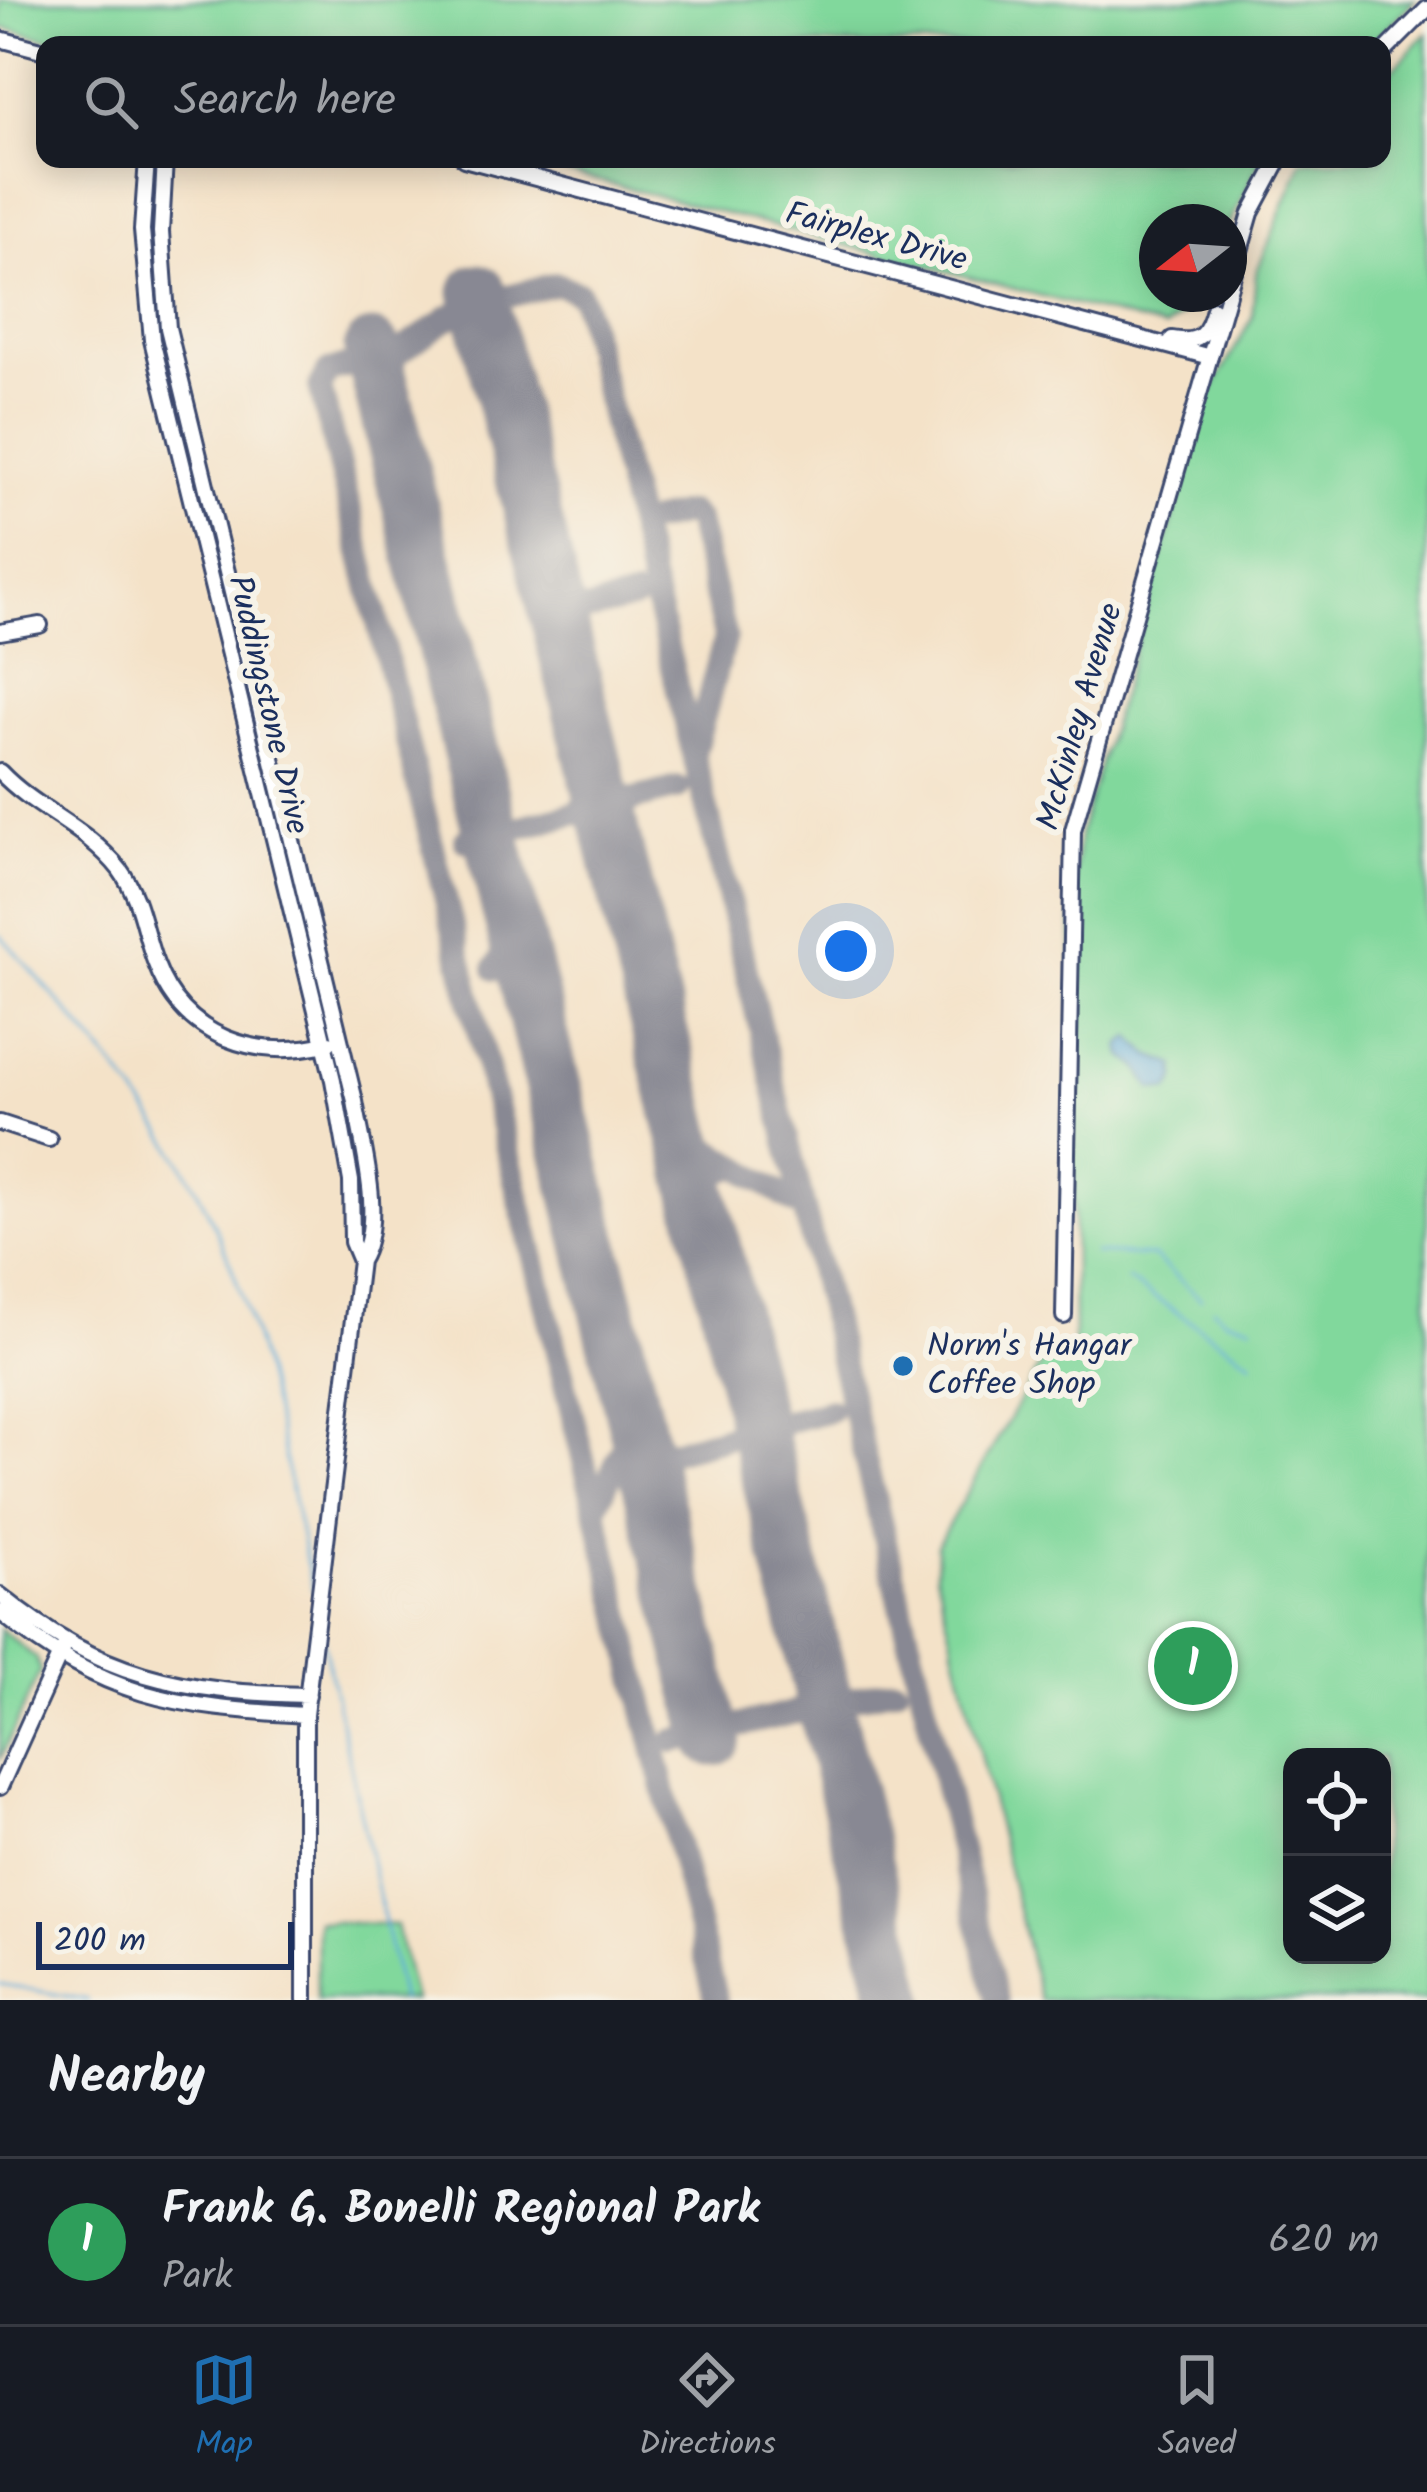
<!DOCTYPE html>
<html lang="en">
<head>
<meta charset="utf-8">
<style>
	body { margin:0; font-family:Kalam,sans-serif; background:#20242c; color:#f1f3f6 }
	.controls { position:absolute; right:36px; bottom:36px; display:grid; overflow:hidden; border-radius:24px; box-shadow:0 6px 30px #0003 }
	.controls button { width:108px; height:108px; display:grid; place-items:center; padding:0; border:0; border-bottom:3px solid #363941; background:#171b24; color:#f1f3f6; font:60px sans-serif }
	.compass { position:absolute; left:1139px; top:204px; width:108px; height:108px; border-radius:50%; background:#171b24; box-shadow:0 6px 30px #0003; rotate:253deg }
	.scale { position:absolute; left:36px; bottom:30px; width:258px; box-sizing:border-box; padding-left:12px; border:6px solid #1b2f5e; border-top:0; font-size:33px; line-height:42px; white-space:nowrap; color:#1b2f5e; -webkit-text-stroke:9px #f7f3e8; paint-order:stroke }
	.you { position:absolute; left:846px; top:951px; width:42px; height:42px; margin:-30px; border:9px solid #fff; border-radius:50%; background:#1a73e8; box-shadow:0 0 0 18px #1a73e833 }
	.badge { display:grid; place-items:center; width:78px; height:78px; border-radius:50%; background:#1f6fb2; color:#fff; font-size:39px; font-weight:700 }
	.pin { position:absolute; translate:-50% -50%; border:6px solid #fff; box-shadow:0 3px 12px #0006 }
	.list { margin:0; padding:0; list-style:none }
	h2 { display:flex; justify-content:space-between; align-items:center; height:156px; margin:0; padding:0 48px; font-size:51px }
	h2 small { font-size:39px; font-weight:400; color:#9ea1a6 }
	.list li { display:grid; grid-template-columns:78px 1fr auto; gap:36px; align-items:center; box-sizing:border-box; height:168px; padding:0 48px; border-top:3px solid #363941 }
	.list b { display:block; font-size:45px; white-space:nowrap }
	.list p { margin:0; font-size:39px; white-space:nowrap; color:#9ea1a6 }
	.list em { font-size:39px; font-style:normal; color:#9ea1a6 }
	.icon { flex:none; width:66px; height:66px; fill:none; stroke:currentColor; stroke-width:2; stroke-linecap:round; stroke-linejoin:round }
	.map { position:relative; flex:none; width:1427px; height:2000px; overflow:hidden }
	.search { position:absolute; background:#171b24; box-shadow:0 6px 30px #0003; left:36px; right:36px; top:36px; height:132px; display:flex; align-items:center; gap:30px; box-sizing:border-box; padding:0 42px; border-radius:24px; color:#9ea1a6; font-size:45px }
	.sheet { height:324px; background:#171b24 }
	nav { display:flex; justify-content:space-around; align-items:center; box-sizing:border-box; height:168px; border-top:3px solid #363941; background:#171b24; font-size:33px; color:#9ea1a6 }
	nav a { display:grid; justify-items:center; gap:6px }
	nav .on { color:#1f6fb2 }
	.map>svg:first-child { display:block }
	.green { fill:#81d89c; stroke:#4e847d; stroke-width:3; fill-rule:evenodd }
	.water { fill:#5eacd8; stroke:#3c6e9b; stroke-width:3 }
	.lines { fill:none; stroke-linecap:round; stroke-linejoin:round }
	.stream { stroke:#5eacd8; stroke-width:3 }
	.taxiway { stroke:#888893; stroke-width:24 }
	.runway { stroke:#888893; stroke-width:57 }
	.minor-casing { stroke:#3c4a6e; stroke-width:20 }
	.minor { stroke:#fff; stroke-width:14 }
	.poi-dot { fill:#1f6fb2; stroke:#f7f3e8; stroke-width:4.5 }
	.labels { text-anchor:middle; dominant-baseline:central; stroke-width:12; stroke-linejoin:round; paint-order:stroke }
	.street-label { font-size:33px; fill:#1b2f5e; stroke:#f7f3e8 }
	.poi-label { font-size:33px; fill:#1b2f5e; stroke:#f7f3e8; text-anchor:start }
</style>
</head>
<body>
<div class="map">
<svg width="1427" height="2000" viewBox="0 0 1427 2000">
	<rect width="100%" height="100%" fill="#f7f3e8"/>
	<filter id="ink" filterUnits="userSpaceOnUse"><feTurbulence type="fractalNoise" baseFrequency=".00833" numOctaves="2"/><feDisplacementMap in="SourceGraphic" scale="24" xChannelSelector="R" yChannelSelector="G"/><feConvolveMatrix kernelMatrix="1 2 1 2 8 2 1 2 1" color-interpolation-filters="sRGB"/></filter>
	<filter id="wash" filterUnits="userSpaceOnUse"><feTurbulence type="fractalNoise" baseFrequency=".004" numOctaves="4" result="noise"/><feDisplacementMap in="SourceGraphic" scale="48" xChannelSelector="R" yChannelSelector="G"/><feGaussianBlur stdDeviation="2.7" result="paint"/><feColorMatrix in="noise" values="0 0 0 0 0 0 0 0 0 0 0 0 0 0 0 0 0 1.4 0 .05"/><feComposite in="paint" operator="in"/></filter>
	<g filter="url(#wash)">
		<rect width="100%" height="100%" fill="#f4e2c8"/>
		<!-- green -->
		<path class="green" d="M0 0H1415L1368 45H71L0 27Z
			M1427 33V2000H1040L936 1574 937 1545 1047 1353 1074 1355 1072 899 1079 835 1210 394 1252 318 1256 273 1302 161 1382 159V80ZM1292 1757H1382V1955H1292Z
			M515 159H1261L1229 225 1157 222V294H1207L1165 328Z
			M0 1629 36 1658 40 1671 0 1760Z
			M317 1921 396 1925 414 2000H317Z"/>
		<!-- water -->
		<path class="water" d="M1131 1037 1149 1055 1175 1065 1176 1079 1169 1090 1152 1089 1138 1067 1123 1056 1121 1045Z"/>
		<g class="lines">
			<!-- stream -->
			<path class="stream" d="M0 935C70 1014 146 1094 196 1188 262 1312 282 1456 313 1591
				M1094 1253 1153 1256 1201 1299
				M1128 1280 1252 1362
				M1213 1308 1225 1319 1252 1325
				M321 1630 401 2000
				M0 1984 88 2000"/>
			<!-- taxiway -->
			<path class="taxiway" d="M448 317 466 315 486 324
				M654 521 689 513 697 521 725 637 695 750
				M553 598 585 611 568 626 564 643
				M585 611 636 598
				M598 784 631 800 616 813 610 832
				M599 787 577 813 592 815 609 828
				M631 800 678 788
				M484 808 496 821 516 828 501 840 497 860
				M484 808 477 830 465 840 485 846 497 860
				M516 828 577 813
				M511 919 508 947 495 969 515 966 525 977
				M680 1115 693 1139 738 1166 709 1175 701 1200
				M738 1166 804 1209
				M751 1401 747 1422 730 1436 748 1439 766 1461
				M751 1401 765 1418 784 1422 767 1439 766 1461
				M634 1417 645 1441 671 1451 657 1461 651 1488
				M784 1422 830 1410
				M671 1451 730 1436
				M596 1507 635 1421
				M819 1678 833 1693 851 1698 837 1712 831 1728 816 1714 797 1712 814 1697Z
				M851 1698 896 1688
				M674 1741 797 1712
				M716 2000 320 387 329 371 395 355 466 306 557 284 579 293 583 301 997 2000"/>
			<!-- runway -->
			<path class="runway" d="M478 292 898 2000
				M372 349 713 1738"/>
		</g>
	</g>
	<g filter="url(#ink)">
		<g class="lines">
			<defs>
				<path id="minor" d="M0 39 45 51
					M1382 54 1427 9
					M147 159 142 230 152 340 333 1080 351 1181 352 1242 360 1261
					M165 159 161 232 168 328 355 1101C362 1145 385 1220 360 1261L305 1715V2000
					M464 159 1210 357
					M1229 289 1251 213 1280 159
					M1172 339C1199 344 1208 334 1214 309
					M0 632 40 625
					M0 772C37 811 86 826 120 870 142 900 143 931 156 964 184 1039 258 1061 329 1043
					M0 1123 49 1139
					M1064 1316 1073 830 1228 294
					M0 1595C101 1677 180 1692 308 1695
					M0 1612C105 1698 173 1707 305 1715
					M0 1787 62 1650"/>
			</defs>
			<!-- minor casing -->
			<use href="#minor" class="minor-casing"/>
			<!-- minor -->
			<use href="#minor" class="minor"/>
		</g>
	</g>
	<!-- markers -->
	<circle class="poi-dot" cx="903" cy="1366" r="12"/>
	<g class="labels">
		<!-- street labels -->
		<g class="street-label">
			<text transform="translate(876 238) rotate(15)">Fairplex Drive</text>
			<text transform="translate(267 705) rotate(77)">Puddingstone Drive</text>
			<text transform="translate(1081 717) rotate(-74)">McKinley Avenue</text>
		</g>
		<!-- poi labels -->
		<g class="poi-label">
			<text x="927" y="1347">Norm's Hangar<tspan x="927" dy="38">Coffee Shop</tspan></text>
		</g>
	</g>
</svg>
<div class="controls">
<button><svg class="icon" aria-label="locate" viewBox="0 0 24 24"><circle cx="12" cy="12" r="6"/><path d="M12 2v4M12 18v4M2 12h4M18 12h4"/></svg></button>
<button><svg class="icon" aria-label="layers" viewBox="0 0 24 24"><path d="M12 4l9 5-9 5-9-5zM3 14l9 5 9-5"/></svg></button>
</div>
<svg class="compass" viewBox="-18 -18 36 36"><path d="M0-13l5 13h-10z" fill="#e53935"/><path d="M0 13l5-13h-10z" fill="#9ea1a6"/></svg>
<div class="scale">200 m</div>
<div class="you"></div>
<div class="pin badge" style="left:1193px;top:1666px;background:#2e9e5b">1</div>
<div class="search"><svg class="icon" aria-label="search" viewBox="0 0 24 24"><circle cx="10" cy="10" r="6"/><path d="M15 15l6 6"/></svg>Search here</div>
</div>
<section class="sheet">
<h2>Nearby<small></small></h2>
<ul class="list">
<li><span class="badge" style="background:#2e9e5b">1</span><div><b>Frank G. Bonelli Regional Park</b><p>Park</p></div><em>620 m</em></li>
</ul>
</section>
<nav>
<a class="on"><svg class="icon" aria-label="map" viewBox="0 0 24 24"><path d="M3 6l6-2 6 2 6-2v14l-6 2-6-2-6 2zM9 4v14M15 6v14"/></svg>Map</a>
<a><svg class="icon" aria-label="directions" viewBox="0 0 24 24"><path d="M12 3l9 9-9 9-9-9zM9 14v-3h6M13 9l2 2-2 2"/></svg>Directions</a>
<a><svg class="icon" aria-label="saved" viewBox="0 0 24 24"><path d="M7 4h10v16l-5-4-5 4z"/></svg>Saved</a>
</nav>
</body>
</html>
